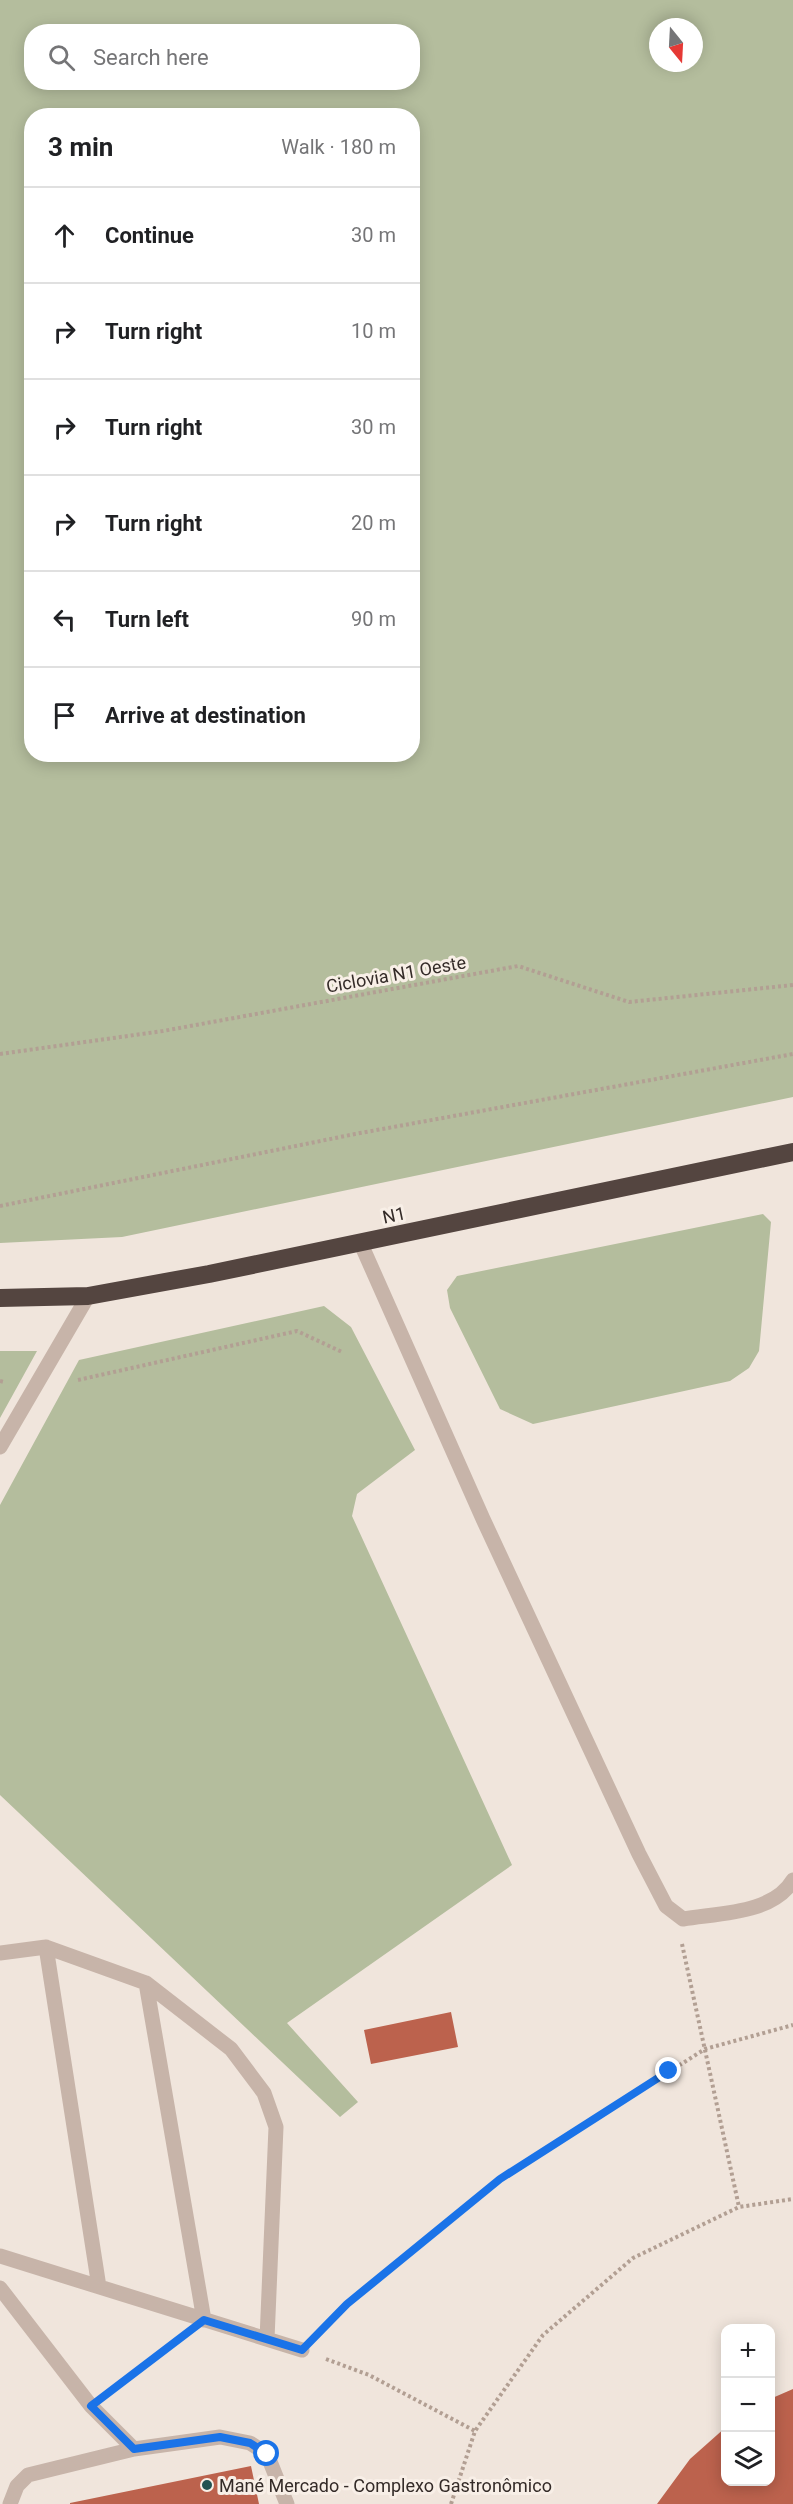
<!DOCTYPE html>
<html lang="en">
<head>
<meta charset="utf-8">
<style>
	body { margin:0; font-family:Roboto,sans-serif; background:#f6f6f6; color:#202124 }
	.controls { position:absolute; right:18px; bottom:18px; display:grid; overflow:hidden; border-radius:12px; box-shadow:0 3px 15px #0003 }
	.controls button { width:54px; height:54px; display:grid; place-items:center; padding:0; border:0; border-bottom:2px solid #e0e0e0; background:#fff; color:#202124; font:30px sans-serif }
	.compass { position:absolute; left:649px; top:18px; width:54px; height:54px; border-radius:50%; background:#fff; box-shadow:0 3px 15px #0003; rotate:162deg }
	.stop { position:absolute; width:18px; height:18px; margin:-14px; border:4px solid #1a73e8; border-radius:50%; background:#fff }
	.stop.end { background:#1a73e8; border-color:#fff; box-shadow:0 2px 6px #0008 }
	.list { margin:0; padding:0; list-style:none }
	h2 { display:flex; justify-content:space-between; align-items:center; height:78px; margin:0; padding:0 24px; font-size:26px }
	h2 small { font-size:20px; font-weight:400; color:#757577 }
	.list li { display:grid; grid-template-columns:39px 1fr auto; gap:18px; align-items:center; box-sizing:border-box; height:96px; padding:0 24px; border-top:2px solid #e0e0e0 }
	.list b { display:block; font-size:22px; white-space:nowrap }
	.list em { font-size:20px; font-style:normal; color:#757577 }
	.icon { flex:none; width:33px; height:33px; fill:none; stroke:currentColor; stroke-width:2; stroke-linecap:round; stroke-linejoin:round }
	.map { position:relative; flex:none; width:793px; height:2504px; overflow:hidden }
	.search { position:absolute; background:#fff; box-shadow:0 3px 15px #0003; left:24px; top:24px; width:396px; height:66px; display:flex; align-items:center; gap:15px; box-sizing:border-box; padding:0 21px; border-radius:24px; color:#757577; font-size:22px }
	.panel { position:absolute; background:#fff; box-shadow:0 3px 15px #0003; left:24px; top:108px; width:396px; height:654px; border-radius:24px }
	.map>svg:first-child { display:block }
	.green { fill:#b4bd9d; fill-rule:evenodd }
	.building { fill:#bc624d }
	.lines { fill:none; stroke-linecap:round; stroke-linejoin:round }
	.path { stroke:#b29f93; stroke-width:4; stroke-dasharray:3 3; stroke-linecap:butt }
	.minor { stroke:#c7b4a9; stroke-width:15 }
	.highway { stroke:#544540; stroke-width:18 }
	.route { stroke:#1a73e8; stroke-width:8 }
	.poi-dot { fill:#215252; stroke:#f8efe7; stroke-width:2 }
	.labels { text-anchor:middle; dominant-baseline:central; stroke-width:6; stroke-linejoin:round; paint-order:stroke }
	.street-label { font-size:18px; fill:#342b28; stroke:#f8efe7 }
	.poi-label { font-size:18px; fill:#342b28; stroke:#f8efe7; text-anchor:start }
</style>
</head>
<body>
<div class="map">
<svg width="793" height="2504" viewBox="0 0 793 2504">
	<rect width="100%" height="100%" fill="#f0e5dc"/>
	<!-- green -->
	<path class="green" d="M0 0H793V1097L122 1237 0 1243ZM658 27H694V63H658ZM32 32H412V82H32ZM32 116H412V754H32Z
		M763 1214 771 1222 759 1351 749 1368 730 1381 533 1424 500 1409 450 1308 447 1290 457 1276Z
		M324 1306 351 1327 415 1450 357 1494 352 1516 512 1865 287 2023 358 2102 340 2117 0 1795V1505L79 1360Z
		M0 1351H37L0 1418Z"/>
	<!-- building -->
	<path class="building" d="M451 2012 458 2047 371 2064 364 2030Z
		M793 2389V2504H657L690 2459 726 2427V2482H770V2399Z
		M251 2466 259 2504H70V2503Z"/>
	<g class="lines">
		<!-- path -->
		<path class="path" d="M0 1054 163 1031 518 966 629 1002 793 985
			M0 1206 355 1134 793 1054
			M78 1380 297 1331 342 1352
			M0 1381 4 1382
			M682 1944 739 2207
			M319 2333 347 2304 500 2179 705 2049 793 2025
			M326 2359 369 2375 475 2431
			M111 2391 179 2339
			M451 2504 475 2431 543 2335 633 2258 739 2207 793 2199"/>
		<!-- minor -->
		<path class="minor" d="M361 1244 483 1519 639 1854 666 1906 683 1919C718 1913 773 1914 793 1880
			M0 1447 88 1296
			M46 1947 99 2287
			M0 1953 46 1947 146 1983 231 2049 264 2093 276 2127 267 2339
			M146 1983 204 2320
			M0 2256 302 2350
			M0 2288 91 2406 134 2449
			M10 2504 17 2486 28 2475 134 2449 220 2437 250 2443 267 2454 287 2504"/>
		<!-- highway -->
		<path class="highway" d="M0 1298 88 1296 209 1274 793 1152"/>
	</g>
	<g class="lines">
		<!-- route -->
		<path class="route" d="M267 2454 250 2443 220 2437 134 2449 91 2406 204 2320 302 2350 347 2304 500 2179 669 2071"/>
	</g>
	<!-- markers -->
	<circle class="poi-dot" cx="207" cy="2485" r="6"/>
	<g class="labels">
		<!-- street labels -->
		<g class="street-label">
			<text transform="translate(396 974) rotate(-10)">Ciclovia N1 Oeste</text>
			<text transform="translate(394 1215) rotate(-12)">N1</text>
		</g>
		<!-- poi labels -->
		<g class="poi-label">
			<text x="219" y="2485">Mané Mercado - Complexo Gastronômico</text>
		</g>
	</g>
</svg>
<div class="controls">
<button>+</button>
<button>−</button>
<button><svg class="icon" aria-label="layers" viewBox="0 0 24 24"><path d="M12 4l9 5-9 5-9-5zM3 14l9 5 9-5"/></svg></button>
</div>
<svg class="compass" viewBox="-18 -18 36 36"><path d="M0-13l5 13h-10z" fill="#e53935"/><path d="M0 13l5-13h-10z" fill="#757577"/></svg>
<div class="stop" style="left:267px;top:2454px"></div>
<div class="stop end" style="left:669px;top:2071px"></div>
<div class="search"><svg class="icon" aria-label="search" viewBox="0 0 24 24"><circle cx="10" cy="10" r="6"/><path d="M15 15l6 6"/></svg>Search here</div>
<section class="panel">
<h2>3 min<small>Walk · 180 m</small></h2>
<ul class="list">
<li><svg class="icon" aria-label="ahead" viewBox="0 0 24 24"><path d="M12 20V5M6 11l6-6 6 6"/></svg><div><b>Continue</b></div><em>30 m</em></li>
<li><svg class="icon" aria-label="right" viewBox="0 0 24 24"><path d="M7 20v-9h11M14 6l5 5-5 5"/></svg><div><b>Turn right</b></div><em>10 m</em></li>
<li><svg class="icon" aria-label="right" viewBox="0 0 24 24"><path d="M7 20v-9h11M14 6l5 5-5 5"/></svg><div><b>Turn right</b></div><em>30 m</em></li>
<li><svg class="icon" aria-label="right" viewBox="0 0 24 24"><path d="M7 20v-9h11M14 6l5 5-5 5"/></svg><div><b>Turn right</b></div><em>20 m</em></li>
<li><svg class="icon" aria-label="left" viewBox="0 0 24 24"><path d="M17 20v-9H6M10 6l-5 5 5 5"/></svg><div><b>Turn left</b></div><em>90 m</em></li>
<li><svg class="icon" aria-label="arrive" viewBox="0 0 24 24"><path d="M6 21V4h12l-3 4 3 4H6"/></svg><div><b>Arrive at destination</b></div></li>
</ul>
</section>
</div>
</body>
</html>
